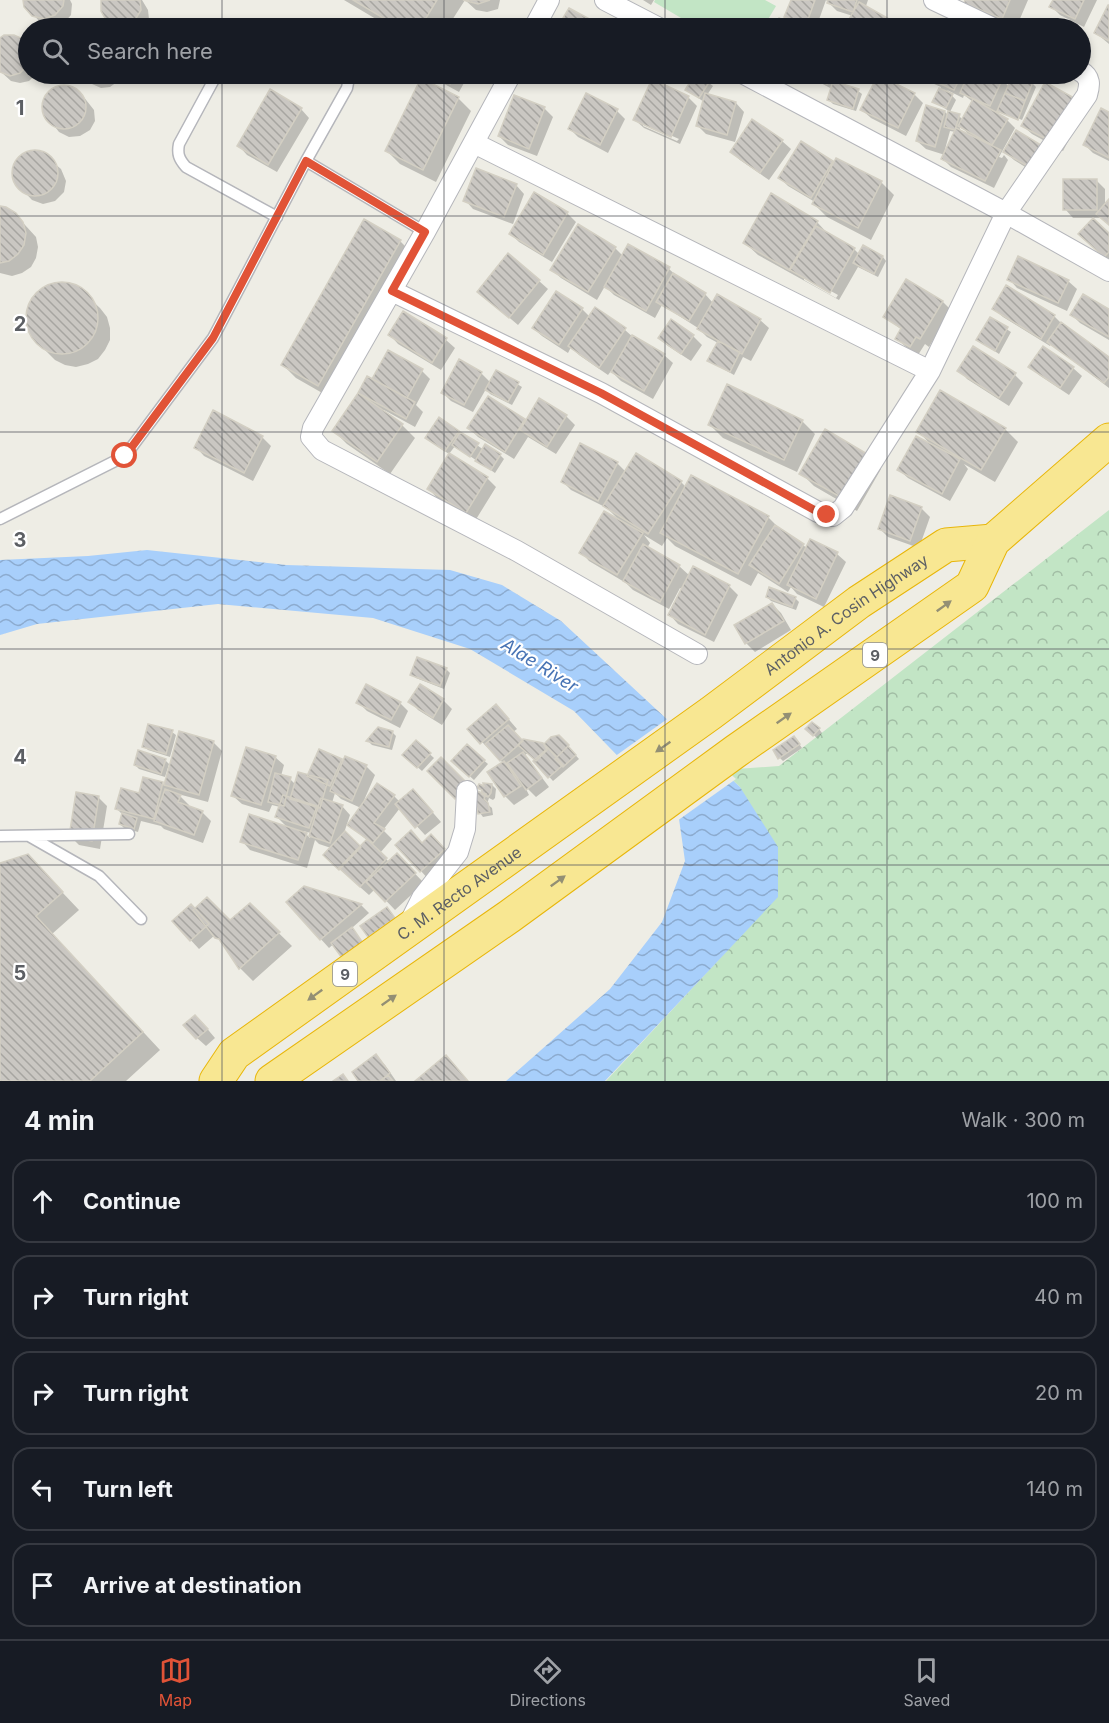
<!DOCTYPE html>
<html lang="en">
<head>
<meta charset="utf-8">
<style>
	body { margin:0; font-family:Inter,sans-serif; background:#20242c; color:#f1f3f6 }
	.stop { position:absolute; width:18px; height:18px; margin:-14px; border:4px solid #e15337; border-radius:50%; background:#fff }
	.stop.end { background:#e15337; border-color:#fff; box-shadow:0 2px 6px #0008 }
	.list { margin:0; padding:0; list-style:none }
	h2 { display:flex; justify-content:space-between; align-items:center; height:78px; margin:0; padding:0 24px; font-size:26px }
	h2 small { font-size:20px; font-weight:400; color:#9ea1a6 }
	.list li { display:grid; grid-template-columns:39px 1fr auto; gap:18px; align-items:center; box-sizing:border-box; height:84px; margin:0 12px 12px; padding:0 12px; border:2px solid #363941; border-radius:18px }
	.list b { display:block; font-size:22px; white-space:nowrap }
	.list em { font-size:20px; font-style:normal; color:#9ea1a6 }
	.icon { flex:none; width:33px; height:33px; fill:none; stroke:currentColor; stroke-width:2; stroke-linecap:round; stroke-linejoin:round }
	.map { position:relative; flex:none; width:1109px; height:1081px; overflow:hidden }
	.search { position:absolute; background:#171b24; box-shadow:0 3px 9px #0003; left:18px; right:18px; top:18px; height:66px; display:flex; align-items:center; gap:15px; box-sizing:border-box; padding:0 21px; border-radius:33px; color:#9ea1a6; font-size:22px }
	.sheet { height:558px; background:#171b24 }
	nav { display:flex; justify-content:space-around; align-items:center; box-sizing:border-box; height:84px; border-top:2px solid #363941; background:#171b24; font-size:16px; color:#9ea1a6 }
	nav a { display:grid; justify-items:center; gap:3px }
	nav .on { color:#e15337 }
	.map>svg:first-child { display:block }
	.forest { fill:url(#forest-crowns) }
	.green { fill:#c2e5c5 }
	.water { fill:url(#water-waves) }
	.pier { fill:#eeede5 }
	.shadow { fill:#0003; fill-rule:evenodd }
	.building { fill:url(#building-back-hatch); stroke:#d3cfc3; stroke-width:1.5 }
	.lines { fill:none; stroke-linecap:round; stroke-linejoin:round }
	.lane-casing { stroke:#b5b6bb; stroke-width:13 }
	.street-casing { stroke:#b5b6bb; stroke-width:22 }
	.highway-casing { stroke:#e8b60a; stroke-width:35 }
	.lane { stroke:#fff; stroke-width:10 }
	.street { stroke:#fff; stroke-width:20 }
	.highway { stroke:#f8e792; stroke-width:33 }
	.oneway { fill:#938f74 }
	.route { stroke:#e15337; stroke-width:8 }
	.grid { fill:none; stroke:#5c5f64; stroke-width:1.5; stroke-opacity:0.55 }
	.labels { text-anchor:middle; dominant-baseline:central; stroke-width:4.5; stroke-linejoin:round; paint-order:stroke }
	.shield { fill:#fff; stroke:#8d8f92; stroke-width:1.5 }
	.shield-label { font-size:15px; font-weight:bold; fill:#5c5f64 }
	.street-label { font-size:16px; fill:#5c5f64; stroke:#fff }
	.water-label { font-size:18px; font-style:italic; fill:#4874b5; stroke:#fff }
	.grid-label { font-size:20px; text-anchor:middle; font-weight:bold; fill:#5c5f64; stroke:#fff; stroke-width:4.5; stroke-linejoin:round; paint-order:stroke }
</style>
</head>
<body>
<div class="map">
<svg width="1109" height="1081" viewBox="0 0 1109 1081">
	<defs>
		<pattern id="forest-crowns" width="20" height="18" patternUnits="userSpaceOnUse" patternTransform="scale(1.5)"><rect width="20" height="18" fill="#c2e5c5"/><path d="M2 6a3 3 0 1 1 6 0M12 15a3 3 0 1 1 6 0" fill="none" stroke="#a1bda4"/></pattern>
		<pattern id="water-waves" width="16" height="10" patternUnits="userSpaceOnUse" patternTransform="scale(1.5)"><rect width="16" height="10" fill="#a8cffb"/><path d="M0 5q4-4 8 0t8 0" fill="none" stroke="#8cabcf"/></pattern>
		<pattern id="building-back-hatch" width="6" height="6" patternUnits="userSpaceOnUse" patternTransform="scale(1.5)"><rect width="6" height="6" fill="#cac7c2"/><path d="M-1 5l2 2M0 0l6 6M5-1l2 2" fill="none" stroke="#a7a5a1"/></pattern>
	</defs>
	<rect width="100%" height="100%" fill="#eeede5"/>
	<!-- forest -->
	<path class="forest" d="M1109 510V1081H606L778 896 740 787 722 770 779 766Z"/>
	<!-- green -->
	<path class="green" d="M655 0H765L776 6 763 28H698L654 2Z"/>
	<!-- water -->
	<path class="water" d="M147 550 286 565 450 570 502 585 561 621 740 787 778 847V897L605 1081H506L610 989 662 922 685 861 679 819 574 711 470 649 373 618 218 604 37 624 0 635V560L88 556Z"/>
	<!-- pier -->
	<path class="pier" d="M670 717 736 779 677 821 614 757Z"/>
	<!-- shadow -->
	<path class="shadow" d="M24 0H70L72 4 71 15 64 23 53 27 42 24 25 6Z
		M102 0H142L148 10 149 19 143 28H117L107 19Z
		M344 0H500L498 9 487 12 476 10 465 0 447 28H391Z
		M643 0H654L651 5Z
		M792 0H868L866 6 900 28H845L853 16 837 11 826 0 816 28H804L796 26 786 17Z
		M967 0H1028L1016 28H1008L978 16 965 3Z
		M1054 0H1097L1084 27 1060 15 1051 6Z
		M1109 7V44L1096 33Z
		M570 10 602 28H559Z
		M0 40 22 41 28 47V74H36L29 81 20 83 11 81 0 71Z
		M82 74H122L117 82 110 87 101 88 92 84Z
		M431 74H469L459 92 437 80Z
		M580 74H595L591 80Z
		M804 74H845L839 85 858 91 862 94 856 111 833 104 829 100 832 89Z
		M919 74H990L1002 79 1009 87 1032 83 1036 87 1022 120 1002 111V113L1000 111 996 114 1007 120 1015 128 999 157 1002 158 1004 155 1008 160 994 188 951 167 943 159 945 155 926 149 917 141 945 112 949 116H959L963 120 973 102 964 95 963 98 947 90 956 100 950 112 934 101 941 87 925 80ZM961 126 970 136 959 131ZM950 131 956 132 945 154 944 153Z
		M652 81 688 97 697 106 680 144 644 128 635 120ZM643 123 679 139 677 141 643 126Z
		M709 83 713 86 707 95 736 103 744 112 735 142 706 134 697 125 704 102 687 90Z
		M58 86H69L79 91 94 110 95 121 90 130 80 136 69 137 59 132 44 113 43 102 49 92Z
		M914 94 923 103 906 136 871 118 862 110Z
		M458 98 471 111 436 182 400 164 387 151Z
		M544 108 553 117 537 156 508 145 499 136Z
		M301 109 309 118 277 172 247 155 239 146Z
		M1085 109 1063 151 1032 134 1023 126Z
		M617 111 625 119 608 153 578 137 570 129Z
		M1109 114V161L1093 153 1084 144Z
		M1017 132 1038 175 1014 160 1005 152Z
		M782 141 791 149 769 180 740 160 731 152Z
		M30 152 42 153 61 169 66 181 64 192 55 201 43 204 32 200 14 181 13 169 19 158Z
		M832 162 881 182 894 195 871 240 827 217 814 204 815 202 788 186 780 178Z
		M1096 180 1105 189V207L1109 202V224L1102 218H1073L1065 209Z
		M516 185 524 194 513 224 473 209 465 200Z
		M0 208 15 214 36 237 38 247 36 258 31 267 22 273 12 276 0 273Z
		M567 213 576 222 552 262 519 242 511 234Z
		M817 222 829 235 854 249 860 255 863 247 883 257 886 261 878 277 858 267 839 300 758 255 744 242ZM804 276 838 295 836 298 804 280Z
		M1109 235V260L1088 243Z
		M400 241 413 254 331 398 296 378 283 365Z
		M615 248 623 256 669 269 678 277 705 294 713 303 760 320 769 328 751 361 743 357 734 375 709 361 718 343 707 337 698 328 662 305 655 318 614 295 605 286 597 300 561 278 552 270Z
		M1009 279 1068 281 1077 289 1067 311 1017 288Z
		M539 281 548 289 518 325 479 292Z
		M906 281 943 302 951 310 929 347 925 344 918 355 906 347 897 339 902 330 885 317Z
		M55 284H66L77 287 100 308 107 317 110 328V340L105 350 98 359 88 364 76 367 65 365 55 360 33 338 28 328 27 316 29 305 35 295 44 288Z
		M1007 288 1055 317 1063 325 1109 359V388L1051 344 1050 346 1003 317 994 309Z
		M582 309 590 317 595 309 625 330 634 338 664 355 673 363 653 399 621 381 611 371 608 375 579 355 571 347 568 353 542 336 533 328Z
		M1109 310V340L1080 323 1072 315Z
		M990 319 1011 332 999 354 978 340Z
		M390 335 446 340 455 348 441 370 398 344Z
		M693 336 702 345 691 361 668 346 660 338Z
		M974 348 1015 375 1023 383 1009 406 967 379 959 370Z
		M1030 366 1073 368 1082 376 1069 395 1039 375Z
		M422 371 430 379 416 405 423 412 415 427 384 410 383 412 402 425 415 438 390 474 347 444 334 431 359 393 373 381Z
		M497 372 522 387 512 405 490 394 486 389 473 412 451 401 442 392 481 373 491 383Z
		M488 398 527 422 566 416 575 425 556 454 528 437 514 459 478 437 469 428Z
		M802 421 815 434 797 472 723 438 710 425Z
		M1005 429 1018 442 995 482 964 464 968 469 950 501 908 478 899 470 931 445 918 431Z
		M458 432 484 450 500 455 504 459 495 473 455 446 449 454 431 442Z
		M262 437 271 446 253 481 204 456 196 447Z
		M868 456 881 469 857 511 814 486 801 473Z
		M617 463 626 472 681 482 686 487 768 517 781 530 807 548 837 554 846 562 824 607 797 594 791 587 788 592 758 573 751 586 675 546 667 538 662 546 644 535 650 543 647 548 679 566 690 576 693 568 729 586 738 595 714 642 678 624 670 615 683 590 680 588 669 609 633 590 626 583 589 561 581 552 618 519 607 508 571 490 563 482Z
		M487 478 496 487 475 521 437 498 429 489Z
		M891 497 922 509 930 517 919 548 888 537 879 528Z
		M767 597 795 598 799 602 796 610 771 601Z
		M772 604 781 613 791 630 755 652 746 643Z
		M446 669 450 673 444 689 416 678 412 674Z
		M420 686 443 700 452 709 442 725 418 710 410 701Z
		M358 702 400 703 408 711 400 728 367 711Z
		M505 715 517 729 513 732 521 741 545 746 548 751 563 741 579 759 553 781 528 753 525 755 549 787 536 797 524 785 529 795 514 805 505 796 489 772 503 763 469 729Z
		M807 729H819L822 733 818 739Z
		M172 732 176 735 170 757 148 750 144 746Z
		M392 732 396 736 392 750 372 745 368 741Z
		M180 733 214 743 222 751 208 802 178 794 189 805 188 807 202 812 211 821 203 843 164 829 161 826 141 821 138 832 124 828 120 824 123 815 117 809 162 783 165 786Z
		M797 741 802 748 783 761 780 758Z
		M416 742 434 758 422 771 404 755Z
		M467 746 488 764 474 780 453 761Z
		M275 757 284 765 281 776 290 779 296 785 341 760 344 763 366 766 375 775 362 805 394 796 400 802 421 799 441 822 425 835 400 808 383 830 392 839 380 853 389 862 397 855 424 883 395 910 375 889 369 895 333 863 331 848 319 844 315 840 307 868 250 850 242 841 288 828 277 817 280 807 272 805 269 812 242 804 233 796ZM335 793 341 799 361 808 349 825 368 841 360 848 344 833 350 815 342 806 332 803ZM303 831 311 833 310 838Z
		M165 760 169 764 165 777 139 769 135 765Z
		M429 771 486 795 479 788 492 785 496 789 495 798 493 800 489 798 487 804 492 808 493 815 483 817 480 813 479 808 469 801 464 806Z
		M98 797 107 806 100 849 79 845 71 837Z
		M431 836 453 858 429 880 421 871Z
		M0 865 45 874 79 910 52 934 160 1050 126 1081H0Z
		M305 888 361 905 369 913 329 948 288 903Z
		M250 905 292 946 253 981 240 968 225 945 215 935 199 949 174 922 195 910 230 922Z
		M387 908 398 922 373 940 369 936Z
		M204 1025 215 1038 206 1046 197 1038Z
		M376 1056 385 1065 396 1081H361L354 1073Z"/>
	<!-- building -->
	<path class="building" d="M23 0H64L63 6 55 15 44 19 32 16 24 7Z
		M101 0H140L141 10 135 20 126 25H115L106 20 101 11Z
		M353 0H437L420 28H400Z
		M463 0H490L478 4Z
		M791 0H815L806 25 784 17Z
		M828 0H857L853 12 827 3Z
		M965 0H1010L1002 19 964 3Z
		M1053 0H1084L1075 19 1049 7Z
		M859 2 898 24 896 28H844Z
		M1108 5H1109V41L1094 33Z
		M569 8 606 28H557Z
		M779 18 800 28H774Z
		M455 20 471 28H450Z
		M4 35H14L23 39 28 47 27 66 20 73 10 76 0 72V38Z
		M80 74H109L101 79 91 80Z
		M430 74H456L450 84Z
		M695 74 710 81 699 98 685 90Z
		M807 74H833L827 84Z
		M918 74H962L954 90Z
		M968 74H993L1003 78 990 106 960 93Z
		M1013 74 1033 82 1025 101 1005 93Z
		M878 75 915 93 898 128 860 110Z
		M421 78 459 97 423 170 385 151Z
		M652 79 689 96 671 137 633 120Z
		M833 81 859 89 853 109 827 100Z
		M1045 82 1078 100 1054 143 1021 126Z
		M42 107a22 22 0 1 1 44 0a22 22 0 1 1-44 0Z
		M939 88 953 94 946 108 932 102Z
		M270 89 302 108 268 165 237 146Z
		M586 93 618 109 600 145 568 129Z
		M705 93 736 102 727 135 696 126Z
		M1005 93 1025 101 1018 120 997 111Z
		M514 95 545 107 529 149 498 136Z
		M973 99 1008 119 992 145 958 126Z
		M926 105 945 111 935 147 916 141Z
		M1101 108 1109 112V158L1083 145Z
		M948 111 960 114 955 130 944 127Z
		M752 119 783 140 760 173 730 152Z
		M956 128 1001 150 985 181 941 159Z
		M1016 130 1041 145 1029 167 1003 152Z
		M801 141 833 161 811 198 778 178Z
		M12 173a23 23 0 1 1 46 0a23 23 0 1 1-46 0Z
		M836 158 882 181 858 228 812 204Z
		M476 168 517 184 504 217 463 201Z
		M1063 179H1097V210H1063Z
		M534 192 568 212 543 255 509 234Z
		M771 193 818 221 789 270 743 243Z
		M1109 199V225L1096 214Z
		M0 206 6 207 16 213 23 222 26 233 24 245 18 254 9 261 0 263Z
		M1093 218 1109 233V252L1104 257 1078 234Z
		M364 219 401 240 318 386 281 365Z
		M578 224 616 247 588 292 550 270Z
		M816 226 855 248 830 293 790 270Z
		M628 244 670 267 646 311 604 287Z
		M863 245 883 256 874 274 853 263Z
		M508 253 540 280 509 318 477 292Z
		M1018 256 1069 280 1058 303 1007 280Z
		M673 273 706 293 689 321 656 302Z
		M906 279 943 301 920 339 916 337 910 347 895 339 901 328 883 317Z
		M26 318a36 36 0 1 1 72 0a36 36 0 1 1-72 0Z
		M1006 285 1055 315 1041 339 992 309Z
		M556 291 583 308 559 345 532 328Z
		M717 294 761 319 742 354 697 329Z
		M1083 294 1109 309V337L1070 315Z
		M595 307 626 328 599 368 568 346Z
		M403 311 447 338 432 363 388 335Z
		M990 317 1008 327 995 351 976 340Z
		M671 319 694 335 681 354 658 338Z
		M1061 322 1109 357V377L1104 383 1047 342Z
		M632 335 665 354 644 391 611 372Z
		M718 341 740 352 730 372 707 361Z
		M973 346 1016 373 999 398 957 371Z
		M1043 346 1074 367 1060 388 1028 367Z
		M388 350 423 369 407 398 372 379Z
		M459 359 482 372 464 405 441 393Z
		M496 370 519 382 508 402 485 390Z
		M367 376 415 402 406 419 358 393Z
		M727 384 803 420 784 460 708 425Z
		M940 390 1006 428 981 470 916 432Z
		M358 393 403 424 377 462 332 431Z
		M488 396 525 419 505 452 467 428Z
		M539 398 567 415 547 447 520 430Z
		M213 410 263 436 244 473 194 448Z
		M439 417 459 431 445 451 425 438Z
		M825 429 869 455 844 499 799 474Z
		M460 432 479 443 470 457 452 445Z
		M916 436 960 459 942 494 897 470Z
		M580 443 618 462 598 501 561 482Z
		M485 444 501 454 491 470 475 461Z
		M449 453 488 477 466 513 427 489Z
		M636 453 682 481 648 534 603 506Z
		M691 475 769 516 738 574 660 533Z
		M890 495 922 507 910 541 878 529Z
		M604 511 643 533 617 575 579 553Z
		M775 525 804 544 779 584 749 565Z
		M810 539 838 552 816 599 787 585Z
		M643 544 680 565 660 602 623 581Z
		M693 566 730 585 705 635 668 615Z
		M769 587 796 597 792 607 766 597Z
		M772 603 784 621 745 644 734 625Z
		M417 657 447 668 440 686 410 675Z
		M366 684 401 702 391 720 356 703Z
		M420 684 444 699 433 718 408 702Z
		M496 704 509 719 480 744 467 729Z
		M812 722 820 728 813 736 805 729Z
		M148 724 173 730 166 754 142 747Z
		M508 725 523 741 500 761 485 744Z
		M378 727 393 731 389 747 366 741Z
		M179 731 214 741 199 795 164 785Z
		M559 735 569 745 557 757 544 744 551 737Z
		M794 736 800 744 778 759 773 750Z
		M523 739 543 743 547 750 536 761 518 745Z
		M416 740 431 753 417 768 402 755Z
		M467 744 485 760 469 777 451 761Z
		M568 746 576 755 563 767 555 759Z
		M246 747 276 756 261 805 231 796Z
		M548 748 563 765 548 778 533 761Z
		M319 749 342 759 330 786 307 776Z
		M138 750 166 759 161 774 134 765Z
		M523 752 542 778 526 790 507 763Z
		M345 756 367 765 352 801 330 791Z
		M441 757 469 785 455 799 427 771Z
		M504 761 521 786 504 797 487 772Z
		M298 772 328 780 320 808 290 799Z
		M275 773 291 777 284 806 268 802Z
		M143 777 163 782 154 819 115 809 121 788 139 793Z
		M377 783 395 795 374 823 385 829 373 843 347 825Z
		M483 783 492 784 491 793 488 797 482 794V790L477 788 479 784 484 786Z
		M165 789 181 795 178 802 203 811 194 835 154 821Z
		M413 789 433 812 415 828 395 804Z
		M470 789 486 794 484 799 488 803 490 812 478 814 477 808 464 798Z
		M76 792 99 796 92 841 69 837Z
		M283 795 317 806 309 828 275 817Z
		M321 798 343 805 330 843 309 836Z
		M122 813 137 818 134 829 119 824Z
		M249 814 307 833 298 860 240 842Z
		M411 830 422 843 431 834 445 849 420 872 395 845Z
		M345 831 361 847 339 870 323 855Z
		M367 839 387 858 360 887 339 868Z
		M397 853 416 873 385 902 366 882Z
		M28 854 63 892 36 916 143 1032 90 1081H0V863Z
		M304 886 362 904 320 940 286 902Z
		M207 897 230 920 250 903 280 932 239 969 219 939 215 938 193 910Z
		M191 904 209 924 190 941 172 921Z
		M387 907 395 918 368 937 360 926Z
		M352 927 363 943 342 958 331 943Z
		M195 1015 208 1029 196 1039 183 1025Z
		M376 1054 390 1073 380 1081H358L352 1072Z
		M446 1055 468 1081H415Z
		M343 1074 348 1081H333Z
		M388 1075 393 1081H381Z"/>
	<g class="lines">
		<defs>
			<path id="lane" d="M217 74 179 144C177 154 179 159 186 167L277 217
				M306 161 425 232
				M0 519 125 456 213 338 306 161 347 88 349 78 344 74
				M0 836 129 834
				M29 836 99 876 141 919"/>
			<path id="street" d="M605 0 659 28
				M934 0 993 28
				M534 28 549 0
				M511 74 425 232 313 428 311 437 322 450 517 551 697 654
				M744 74 1006 213 1109 271
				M474 143 930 371
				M392 291 601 393 818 512 833 516 843 508 930 371 1006 213 1087 95C1090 85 1091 77 1080 71
				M410 922 422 898 458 852 465 829 467 791"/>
			<g id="highway">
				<path id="s1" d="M216 1081 234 1054 711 713 859 602 946 545 993 541"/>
				<path d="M272 1081 510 916 736 751 972 586 993 541 1109 440"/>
			</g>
		</defs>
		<!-- lane casing -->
		<use href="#lane" class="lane-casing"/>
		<!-- street casing -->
		<use href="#street" class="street-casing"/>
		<!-- highway casing -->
		<use href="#highway" class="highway-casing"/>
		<!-- lane -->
		<use href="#lane" class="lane"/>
		<!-- street -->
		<use href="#street" class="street"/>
		<!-- highway -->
		<use href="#highway" class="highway"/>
	</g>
	<!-- one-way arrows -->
	<defs><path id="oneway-solid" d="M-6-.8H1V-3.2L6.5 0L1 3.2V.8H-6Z" transform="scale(1.5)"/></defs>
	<g class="oneway">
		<use href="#oneway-solid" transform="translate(944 606) rotate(-36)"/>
		<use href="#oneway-solid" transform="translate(784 718) rotate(-35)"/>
		<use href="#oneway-solid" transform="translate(663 747) rotate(145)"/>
		<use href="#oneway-solid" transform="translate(558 881) rotate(-36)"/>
		<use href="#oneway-solid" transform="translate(315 995) rotate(144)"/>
		<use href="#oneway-solid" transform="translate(389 1000) rotate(-35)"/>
	</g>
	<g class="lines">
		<!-- route -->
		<path class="route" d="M125 456 213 338 306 161 425 232 392 291 601 393 818 512 827 515"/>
	</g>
	<!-- grid -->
	<path class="grid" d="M222 0V28M444 0V28M665 0V28M887 0V28M222 74V1081M444 74V1081M665 74V1081M887 74V1081M0 216H1109M0 432H1109M0 649H1109M0 865H1109"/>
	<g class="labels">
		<!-- shield labels -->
		<g class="shield">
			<rect x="863" y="643" width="24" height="24" rx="4.5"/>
			<rect x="333" y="962" width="24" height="24" rx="4.5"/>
		</g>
		<g class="shield-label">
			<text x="875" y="655">9</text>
			<text x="345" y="974">9</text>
		</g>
		<!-- street labels -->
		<g class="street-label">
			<text stroke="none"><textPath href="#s1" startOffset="786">Antonio A. Cosin Highway</textPath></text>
			<text stroke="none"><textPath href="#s1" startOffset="309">C. M. Recto Avenue</textPath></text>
		</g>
		<!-- water labels -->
		<g class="water-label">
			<text transform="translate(540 665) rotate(32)">Alae River</text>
		</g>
	</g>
	<g class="grid-label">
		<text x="20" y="115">1</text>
		<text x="20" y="331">2</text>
		<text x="20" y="547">3</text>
		<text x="20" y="764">4</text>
		<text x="20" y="980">5</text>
	</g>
</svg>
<div class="stop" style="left:125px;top:456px"></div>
<div class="stop end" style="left:827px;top:515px"></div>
<div class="search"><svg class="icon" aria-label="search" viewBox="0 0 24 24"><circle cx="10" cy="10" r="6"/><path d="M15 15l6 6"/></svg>Search here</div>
</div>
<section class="sheet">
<h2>4 min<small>Walk · 300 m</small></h2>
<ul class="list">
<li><svg class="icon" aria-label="ahead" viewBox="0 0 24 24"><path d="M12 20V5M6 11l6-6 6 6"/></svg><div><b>Continue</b></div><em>100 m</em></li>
<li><svg class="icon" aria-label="right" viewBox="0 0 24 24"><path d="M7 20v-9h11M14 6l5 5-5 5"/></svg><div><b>Turn right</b></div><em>40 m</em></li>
<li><svg class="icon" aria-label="right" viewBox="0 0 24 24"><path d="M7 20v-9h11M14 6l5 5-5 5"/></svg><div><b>Turn right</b></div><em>20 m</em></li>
<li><svg class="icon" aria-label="left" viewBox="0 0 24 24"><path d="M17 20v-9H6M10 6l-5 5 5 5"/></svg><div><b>Turn left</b></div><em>140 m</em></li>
<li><svg class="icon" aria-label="arrive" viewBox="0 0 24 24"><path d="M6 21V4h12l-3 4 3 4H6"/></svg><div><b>Arrive at destination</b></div></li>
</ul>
</section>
<nav>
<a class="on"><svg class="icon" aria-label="map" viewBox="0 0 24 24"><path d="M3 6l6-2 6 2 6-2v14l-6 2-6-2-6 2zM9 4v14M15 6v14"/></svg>Map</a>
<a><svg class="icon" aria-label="directions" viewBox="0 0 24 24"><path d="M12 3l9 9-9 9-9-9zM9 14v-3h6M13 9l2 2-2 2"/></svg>Directions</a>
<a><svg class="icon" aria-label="saved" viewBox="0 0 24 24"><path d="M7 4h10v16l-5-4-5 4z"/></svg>Saved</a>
</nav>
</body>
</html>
